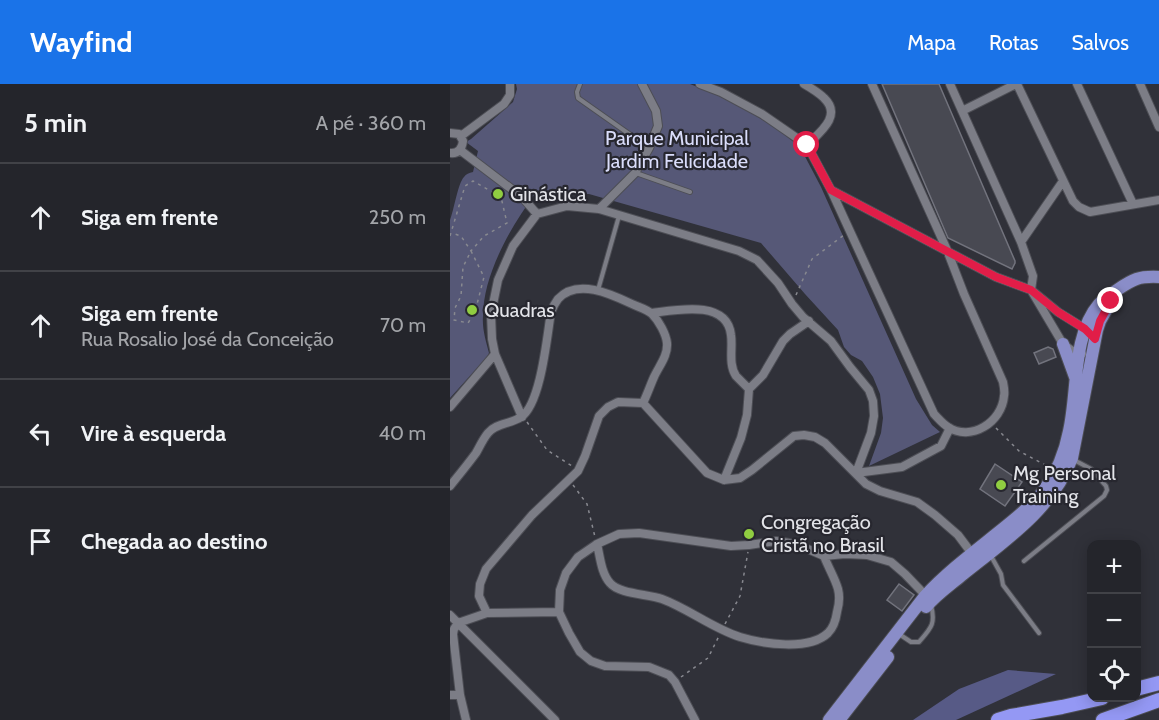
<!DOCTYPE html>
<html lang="pt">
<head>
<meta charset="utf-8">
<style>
	body { margin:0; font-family:Cabin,sans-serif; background:#303137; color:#f1f3f6 }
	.controls { position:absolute; right:18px; bottom:18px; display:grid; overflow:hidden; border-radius:12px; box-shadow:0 3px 15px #0003 }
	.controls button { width:54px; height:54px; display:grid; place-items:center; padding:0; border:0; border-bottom:2px solid #414247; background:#24252b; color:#f1f3f6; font:30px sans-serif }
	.stop { position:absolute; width:18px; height:18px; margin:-14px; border:4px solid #e11d48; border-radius:50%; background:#fff }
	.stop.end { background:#e11d48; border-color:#fff; box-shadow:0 2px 6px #0008 }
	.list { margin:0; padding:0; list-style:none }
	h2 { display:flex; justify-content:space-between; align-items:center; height:78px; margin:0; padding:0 24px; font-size:26px }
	h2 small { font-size:20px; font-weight:400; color:#a3a5a9 }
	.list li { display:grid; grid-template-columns:39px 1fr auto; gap:18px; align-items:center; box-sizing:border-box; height:108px; padding:0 24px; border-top:2px solid #414247 }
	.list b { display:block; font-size:22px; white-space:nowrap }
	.list p { margin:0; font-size:20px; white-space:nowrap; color:#a3a5a9 }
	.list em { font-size:20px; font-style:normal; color:#a3a5a9 }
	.icon { flex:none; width:33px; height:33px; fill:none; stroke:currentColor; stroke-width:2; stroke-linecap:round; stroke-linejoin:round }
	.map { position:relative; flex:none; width:709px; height:636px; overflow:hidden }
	header { display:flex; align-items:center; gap:36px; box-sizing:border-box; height:84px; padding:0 30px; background:#1a73e8; color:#fff }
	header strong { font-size:28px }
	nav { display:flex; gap:33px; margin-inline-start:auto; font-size:21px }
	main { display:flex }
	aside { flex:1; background:#24252b }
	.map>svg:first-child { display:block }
	.green { fill:#565877 }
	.forest { fill:#575a86 }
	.building { fill:#484952; stroke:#72737d; stroke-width:1.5 }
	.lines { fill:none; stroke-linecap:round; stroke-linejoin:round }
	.service-casing { stroke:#4d4e55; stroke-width:6 }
	.minor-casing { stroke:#4d4e55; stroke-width:10 }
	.primary-casing { stroke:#4d4e55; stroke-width:14 }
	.motorway-casing { stroke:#4d4e55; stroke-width:16 }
	.path { stroke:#888990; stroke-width:1.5; stroke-dasharray:3 4.5; stroke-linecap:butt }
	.service { stroke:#7c7d86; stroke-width:4 }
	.minor { stroke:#7c7d86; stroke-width:8 }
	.primary { stroke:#8a8dc8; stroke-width:12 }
	.motorway { stroke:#9498f4; stroke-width:14 }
	.route { stroke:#e11d48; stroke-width:8 }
	.poi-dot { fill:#90cd41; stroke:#27272f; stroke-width:2 }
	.labels { text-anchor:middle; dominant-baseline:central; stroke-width:4.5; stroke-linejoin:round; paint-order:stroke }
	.park-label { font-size:20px; fill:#daddfb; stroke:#27272f }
	.poi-label { font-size:20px; fill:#e3e4e9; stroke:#27272f; text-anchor:start }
</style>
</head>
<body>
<header>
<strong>Wayfind</strong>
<nav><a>Mapa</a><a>Rotas</a><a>Salvos</a></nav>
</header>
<main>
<aside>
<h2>5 min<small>A pé · 360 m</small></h2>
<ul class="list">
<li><svg class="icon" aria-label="ahead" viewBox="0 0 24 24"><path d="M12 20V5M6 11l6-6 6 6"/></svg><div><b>Siga em frente</b></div><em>250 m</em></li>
<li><svg class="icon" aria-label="ahead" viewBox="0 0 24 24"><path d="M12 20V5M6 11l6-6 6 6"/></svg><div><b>Siga em frente</b><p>Rua Rosalio José da Conceição</p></div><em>70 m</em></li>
<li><svg class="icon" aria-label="left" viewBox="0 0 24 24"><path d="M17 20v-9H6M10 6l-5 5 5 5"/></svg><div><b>Vire à esquerda</b></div><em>40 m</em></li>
<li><svg class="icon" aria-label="arrive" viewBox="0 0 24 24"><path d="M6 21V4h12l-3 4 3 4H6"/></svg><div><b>Chegada ao destino</b></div></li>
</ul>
</aside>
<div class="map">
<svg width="709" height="636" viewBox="0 0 709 636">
	<rect width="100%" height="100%" fill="#303139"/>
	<!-- green -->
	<path class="green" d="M66 0H240L282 17 326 44 350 63 371 103 466 315 482 341 490 348 419 382 431 349 433 334 430 310 423 293 412 277 401 271 394 263 388 246 355 210 311 159 139 110H85C61 142 33 191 33 232 32 245 36 257 39 269L37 273 0 314V136C4 126 8 99 14 93 16 90 19 89 23 88L28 67 16 58 21 55 63 18 67 5Z"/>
	<!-- forest -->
	<path class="forest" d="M558 586 606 590 506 636H463L509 605Z"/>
	<!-- building -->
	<path class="building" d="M432 0H489L565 177V179L562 185 498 154Z
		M598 263 603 265 606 273 589 280 584 269Z
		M545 380 572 398 555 422 530 405Z
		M449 500 464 511 452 527 437 516Z"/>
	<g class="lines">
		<defs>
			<path id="service" d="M130 0 127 8 128 14 199 64
				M186 89 240 108
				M148 206 169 132
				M624 376 641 385
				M541 472 551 490 553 501 589 549
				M574 477 654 412 657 406 656 402 641 385
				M449 550 461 558H469C481 544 486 540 481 521"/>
			<path id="minor" d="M250 0 271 8 312 30 357 61 381 106 546 193 581 206 608 228 637 246
				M354 0C361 4 369 9 374 14 393 32 369 49 357 61
				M500 0 571 158 583 192 581 206 613 260 621 266 632 270
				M567 0 623 117 629 123 640 128 709 116
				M627 0 683 120
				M690 0 709 43
				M512 27 566 0
				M0 49 9 50 13 57C12 65 8 70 0 69
				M11 52 54 20 60 11V0
				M10 66 72 113 87 130
				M381 106 484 330C488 334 493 340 498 343 521 358 552 338 554 312 555 308 554 303 553 298L514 210 497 166 422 0
				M149 125 185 89 199 64 208 42 206 27 192 0
				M571 158 613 97
				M202 229C226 226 277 215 281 251 283 264 278 280 286 292 290 296 295 301 299 305
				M299 305 313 291 333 257 340 250 359 237
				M0 323 45 270
				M72 333 45 270 42 255 41 230 48 196 63 162 87 130 117 122 149 125 289 167 307 176 328 199 342 220 353 233 381 257 400 283 419 306 423 317 424 332 421 349 406 389
				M406 389 452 383 491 362 500 344
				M274 396 291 354 297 331 299 305
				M0 402C9 391 18 380 26 369 30 362 33 355 38 349 46 339 61 340 71 333 91 320 97 252 101 228 103 223 105 219 108 215 127 194 161 210 182 220 188 223 197 225 202 230 209 237 216 250 217 259 218 272 209 282 204 293 200 302 197 311 193 319
				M147 460C150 472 151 489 160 499 169 510 198 510 212 515 239 525 262 544 290 553 313 560 359 567 378 549 383 544 386 535 387 528 389 521 390 513 388 505 385 494 378 483 374 472
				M37 529 29 512 30 500 36 485 82 431 128 387 135 372 149 332 158 323 168 318 193 319 257 389 274 396 290 394 302 386 344 352 354 351 365 353 375 359 416 400 430 407 467 418 485 431 508 451 523 471
				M0 531 105 636
				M0 611H10
				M16 636 10 611 3 550 4 545 8 539 37 529 109 528
				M245 636 225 598 219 591 199 583 155 582 141 577 130 568 119 549 109 528 110 506 116 489 128 473 147 460 169 450 189 449 281 462 299 461 326 457 339 459 353 463 374 472 395 470 417 471 441 478 455 490 478 514"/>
			<path id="primary" d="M613 260 625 293
				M476 523C486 511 499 502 511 492 553 458 602 426 622 374L647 246 650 237 665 211
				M390 635 438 573
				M379 636 475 512C499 486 528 465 555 443 568 432 584 420 594 406 607 388 615 368 619 347 628 308 622 251 649 220 654 215 661 210 667 206 683 195 689 192 709 193"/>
			<path id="motorway" d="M686 605 709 599
				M548 636 561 632 612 623 652 614
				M653 636 709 616"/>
		</defs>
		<!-- service casing -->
		<use href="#service" class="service-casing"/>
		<!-- minor casing -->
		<use href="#minor" class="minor-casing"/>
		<!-- primary casing -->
		<use href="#primary" class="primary-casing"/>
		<!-- motorway casing -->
		<use href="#motorway" class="motorway-casing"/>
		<!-- path -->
		<path class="path" d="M0 152 15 102 23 97 51 113 57 139 34 152 21 167 11 152 2 149
			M21 167 34 193 25 228 18 239 4 236 5 224 11 212 13 183Z
			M346 211 362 175 394 151
			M77 338 97 366 122 382
			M546 344 569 367 597 382
			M123 401 137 420 145 453
			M275 540 290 512 298 468
			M231 593 258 574 269 552"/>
		<!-- service -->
		<use href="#service" class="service"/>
		<!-- minor -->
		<use href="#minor" class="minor"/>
		<!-- primary -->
		<use href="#primary" class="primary"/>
		<!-- motorway -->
		<use href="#motorway" class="motorway"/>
	</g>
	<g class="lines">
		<!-- route -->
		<path class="route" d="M357 61 381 106 546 193 581 206 608 228 635 245 645 255 650 237 661 217"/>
	</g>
	<!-- markers -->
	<g class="poi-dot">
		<circle cx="48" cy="110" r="6"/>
		<circle cx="22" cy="226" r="6"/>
		<circle cx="551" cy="401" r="6"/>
		<circle cx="299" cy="450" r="6"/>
	</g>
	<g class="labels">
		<!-- park labels -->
		<g class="park-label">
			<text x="227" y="54">Parque Municipal<tspan x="227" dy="23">Jardim Felicidade</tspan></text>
		</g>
		<!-- poi labels -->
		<g class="poi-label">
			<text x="60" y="110">Ginástica</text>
			<text x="34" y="226">Quadras</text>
			<text x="563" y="389">Mg Personal<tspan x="563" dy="23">Training</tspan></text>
			<text x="311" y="438">Congregação<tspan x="311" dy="23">Cristã no Brasil</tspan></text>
		</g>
	</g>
</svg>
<div class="controls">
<button>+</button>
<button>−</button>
<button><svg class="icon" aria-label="locate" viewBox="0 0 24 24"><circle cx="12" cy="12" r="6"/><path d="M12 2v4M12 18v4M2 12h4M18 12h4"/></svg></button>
</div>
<div class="stop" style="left:357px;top:61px"></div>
<div class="stop end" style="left:661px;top:217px"></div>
</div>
</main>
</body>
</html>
